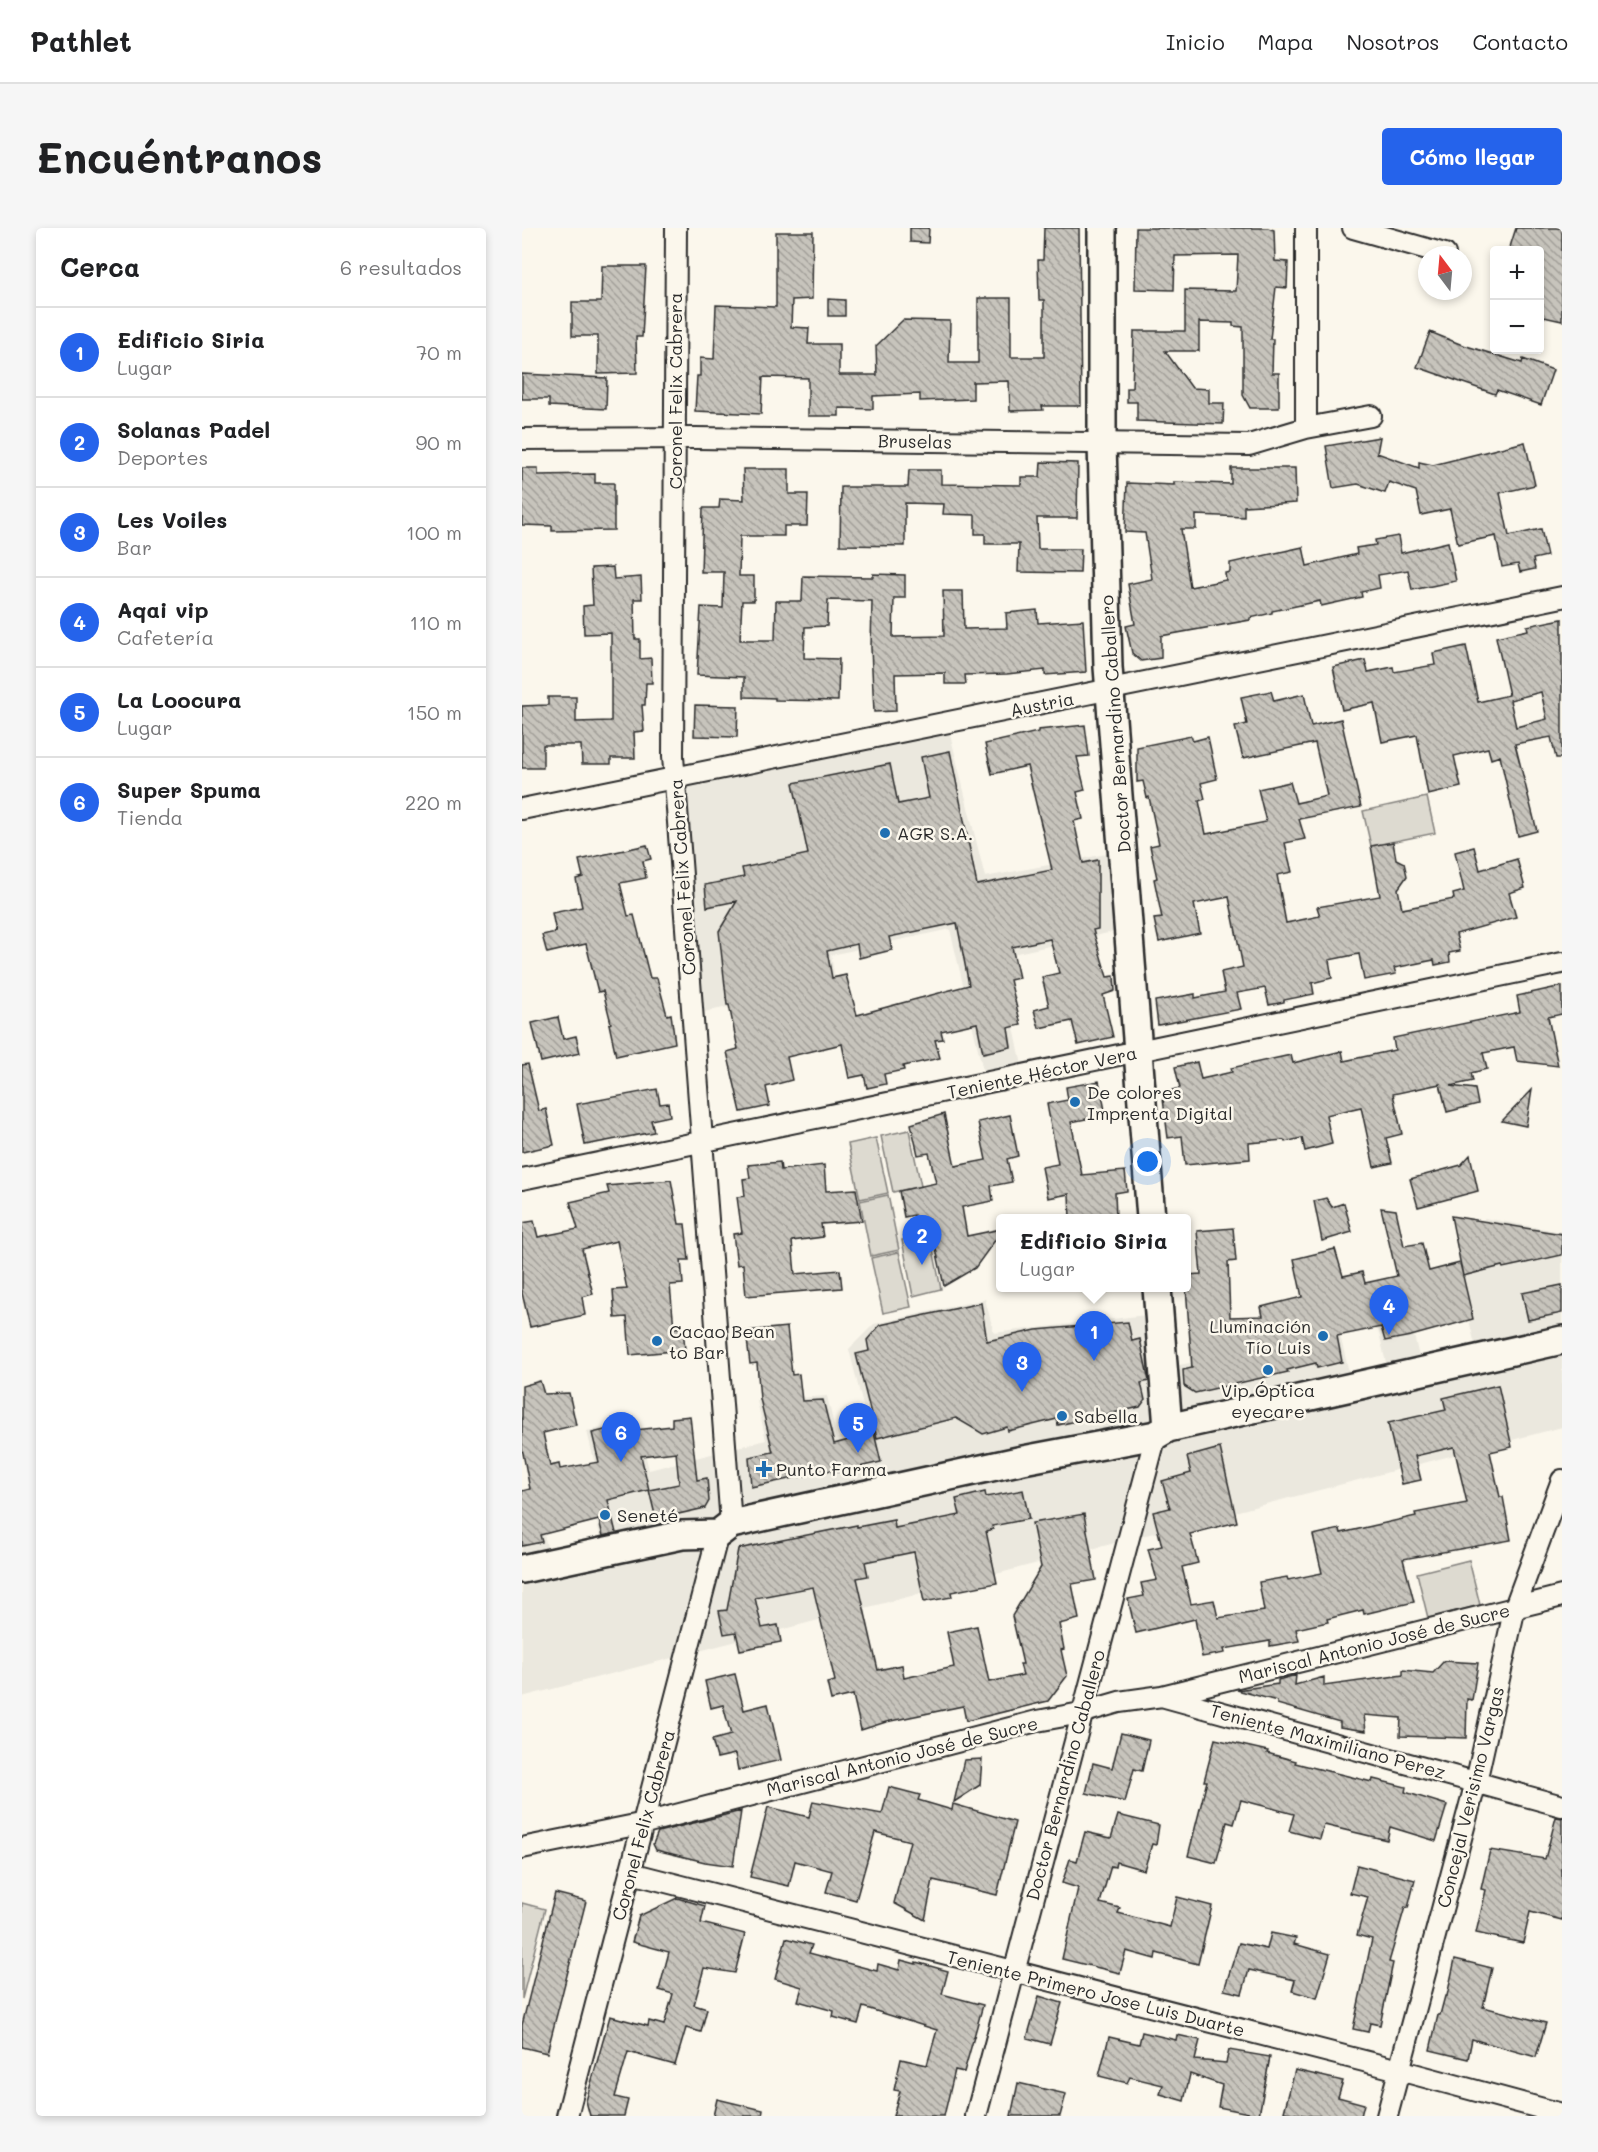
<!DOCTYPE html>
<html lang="es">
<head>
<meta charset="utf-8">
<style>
	body { margin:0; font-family:Mali,sans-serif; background:#f6f6f6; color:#202124 }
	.controls { position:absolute; right:18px; top:18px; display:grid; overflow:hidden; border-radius:6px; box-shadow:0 3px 9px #0003 }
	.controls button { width:54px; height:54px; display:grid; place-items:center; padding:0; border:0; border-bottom:2px solid #e0e0e0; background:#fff; color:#202124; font:30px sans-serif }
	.compass { position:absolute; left:896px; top:18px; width:54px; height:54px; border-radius:50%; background:#fff; box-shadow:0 3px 9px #0003; rotate:344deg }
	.you { position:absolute; left:626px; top:934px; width:21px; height:21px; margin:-15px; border:4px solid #fff; border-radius:50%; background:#1a73e8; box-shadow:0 0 0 9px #1a73e833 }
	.badge { display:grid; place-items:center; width:39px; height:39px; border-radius:50%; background:#2563eb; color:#fff; font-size:20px; font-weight:700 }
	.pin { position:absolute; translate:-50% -50px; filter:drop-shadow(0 2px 3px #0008) }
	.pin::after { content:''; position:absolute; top:32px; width:21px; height:18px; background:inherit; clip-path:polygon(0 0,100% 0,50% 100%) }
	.popup { position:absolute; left:474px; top:986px; width:195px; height:78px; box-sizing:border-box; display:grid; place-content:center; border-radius:6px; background:#fff; filter:drop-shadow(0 2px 4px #0005); font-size:20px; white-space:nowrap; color:#757577 }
	.popup b { font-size:22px; color:#202124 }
	.popup::after { content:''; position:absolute; left:50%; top:100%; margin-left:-12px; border:12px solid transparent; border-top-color:#fff }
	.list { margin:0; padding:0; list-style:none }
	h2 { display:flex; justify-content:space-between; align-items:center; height:78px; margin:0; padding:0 24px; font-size:26px }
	h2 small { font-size:20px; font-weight:400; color:#757577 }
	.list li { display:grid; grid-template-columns:39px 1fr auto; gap:18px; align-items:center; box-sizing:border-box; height:90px; padding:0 24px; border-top:2px solid #e0e0e0 }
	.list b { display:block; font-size:22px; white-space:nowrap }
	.list p { margin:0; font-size:20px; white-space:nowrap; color:#757577 }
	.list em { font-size:20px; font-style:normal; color:#757577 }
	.map { position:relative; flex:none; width:1040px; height:1888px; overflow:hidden; border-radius:6px }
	header { display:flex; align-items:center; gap:36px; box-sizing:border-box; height:84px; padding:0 30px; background:#fff; border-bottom:2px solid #e0e0e0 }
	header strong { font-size:28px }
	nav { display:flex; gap:33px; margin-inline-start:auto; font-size:21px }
	.intro { display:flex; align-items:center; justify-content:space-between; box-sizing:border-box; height:144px; padding:0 36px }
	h1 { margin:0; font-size:42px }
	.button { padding:15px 27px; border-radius:6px; background:#2563eb; color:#fff; font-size:21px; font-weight:700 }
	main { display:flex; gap:36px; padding:0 36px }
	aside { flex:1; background:#fff; border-radius:6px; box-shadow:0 3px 9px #0003 }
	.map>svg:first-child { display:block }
	.built { fill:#ebe8de }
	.grass { fill:#dddad0; stroke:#84827e; stroke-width:1.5 }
	.building { fill:url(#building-back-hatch); stroke:#2b2b2b; stroke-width:1.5; fill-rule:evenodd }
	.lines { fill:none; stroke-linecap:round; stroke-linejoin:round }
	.street-casing { stroke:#2b2b2b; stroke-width:24 }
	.secondary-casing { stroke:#2b2b2b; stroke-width:32 }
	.street { stroke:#fbf7ec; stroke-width:20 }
	.secondary { stroke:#fbf7ec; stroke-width:27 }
	.poi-dot { fill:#1f6fb2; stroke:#fbf7ec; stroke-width:2 }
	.labels { text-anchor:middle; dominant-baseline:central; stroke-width:5; stroke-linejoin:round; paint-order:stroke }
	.street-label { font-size:18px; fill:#2b2b2b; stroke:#fbf7ec }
	.poi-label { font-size:18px; fill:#2b2b2b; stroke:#fbf7ec; text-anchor:start }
</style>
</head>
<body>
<header>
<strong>Pathlet</strong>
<nav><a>Inicio</a><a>Mapa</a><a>Nosotros</a><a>Contacto</a></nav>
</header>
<div class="intro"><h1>Encuéntranos</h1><a class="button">Cómo llegar</a></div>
<main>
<aside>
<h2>Cerca<small>6 resultados</small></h2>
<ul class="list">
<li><span class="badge">1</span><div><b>Edificio Siria</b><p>Lugar</p></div><em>70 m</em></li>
<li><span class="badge">2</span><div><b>Solanas Padel</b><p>Deportes</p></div><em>90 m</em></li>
<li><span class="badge">3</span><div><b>Les Voiles</b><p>Bar</p></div><em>100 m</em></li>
<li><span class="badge">4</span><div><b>Aqai vip</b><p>Cafetería</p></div><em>110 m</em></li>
<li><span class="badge">5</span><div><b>La Loocura</b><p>Lugar</p></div><em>150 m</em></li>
<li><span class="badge">6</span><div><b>Super Spuma</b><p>Tienda</p></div><em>220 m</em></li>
</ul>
</aside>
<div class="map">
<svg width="1040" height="1888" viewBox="0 0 1040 1888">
	<defs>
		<pattern id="building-back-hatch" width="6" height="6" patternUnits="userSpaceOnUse" patternTransform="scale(1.5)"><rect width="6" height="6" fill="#c7c4bc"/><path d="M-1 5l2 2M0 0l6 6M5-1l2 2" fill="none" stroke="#a29f99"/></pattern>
	</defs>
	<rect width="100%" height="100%" fill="#fbf7ec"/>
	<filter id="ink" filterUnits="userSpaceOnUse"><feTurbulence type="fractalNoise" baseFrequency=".0167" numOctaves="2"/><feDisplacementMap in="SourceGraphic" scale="12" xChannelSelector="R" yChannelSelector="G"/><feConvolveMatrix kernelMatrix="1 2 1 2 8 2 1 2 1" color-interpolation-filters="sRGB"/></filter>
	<g filter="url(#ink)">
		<!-- built -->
		<path class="built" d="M427 502 463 649 595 624 600 702 477 729 501 842 463 851 428 701 309 727 314 757 177 785 159 555Z
			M962 990 1040 1004V1199L0 1469V1295L18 1290 28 1331 81 1318 70 1277 82 1274 65 1203 115 1192 127 1242 244 1212 235 1173 305 1168 315 1210 347 1202 327 1121 352 1096 463 1071 472 1105 641 1085 647 1139 785 1112 811 1079 829 1152 866 1144 854 1091 887 1085 899 1138 955 1125 935 1043 973 1035Z"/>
		<!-- grass -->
		<path class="grass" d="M905 569 913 605 849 618 841 583Z
			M387 902 399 958 371 964 359 908Z
			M354 910 366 965 338 971 326 916Z
			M366 967 377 1022 349 1028 338 973Z
			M408 1006 419 1061 391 1068 380 1012Z
			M377 1024 389 1079 361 1085 349 1030Z
			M947 1332 958 1377 906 1390 895 1345Z
			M0 1675 23 1681 0 1771Z"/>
		<!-- building -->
		<path class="building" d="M388 0H407L406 15 388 14Z
			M522 0H557L559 178H520L521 182 488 183 487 153 451 154V171L398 173V166L351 168V181L317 180V188H286V150L241 149 239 186 173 183 175 148H178V130L192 131 194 77 254 79V4H291L290 71 270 72 269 99 287 100 286 116H317V147H355L354 118 381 92 428 93 427 135H456V70H489V129H522V72H517L516 32H521Z
			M614 0H746L752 2 753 33 766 34 765 60 754 59 748 111H751L750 145H757V180H728L721 167V99L711 98V95L677 94V123H643L670 160 687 161V175H702L701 196 615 193V174H605V160H610L612 103H663V62L714 63 716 27 653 28 652 62 613 61Z
			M994 0H1040V93L1017 88V22H987Z
			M80 38H124L120 109H114L115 145 76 146V108H50V74H79Z
			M306 71 323 72V88H306Z
			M908 104 938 116 1000 135 1001 131 1031 142 1019 177 975 162 973 166 895 139Z
			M0 146 85 150 84 181 27 178V171H0Z
			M858 209 855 225 897 240V234L911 237 1003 214 1013 257 978 265 987 308 1019 301 1025 328 1011 331 1013 341 998 344 996 336 980 339 974 308 936 316 928 281 899 287 894 263 867 254 863 265 836 256 811 260 804 218Z
			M519 234 556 235 555 290H515L516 321H559L558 345 496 344 497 316H463V306H453V287L421 286 422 276 383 275V318L318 317 319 259H386L387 242H419V256L499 257V249H518Z
			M0 240H16V247L73 246V255H92V302L30 303V298L0 297Z
			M709 240H773L774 275 722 278V289L674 287V301H659L668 359 704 352 703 345 708 344V335L781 319 785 338 835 326 834 320 854 317 853 312 876 308 879 325 926 314 934 353 890 362 886 342 856 347 858 360 839 364 840 369 799 378 798 373 750 383V385L728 390V392L639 408V430L619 433 610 425 604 398 613 396 606 356 630 351 623 305 603 304 605 255 652 257V254L709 256Z
			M221 241H267V266H286L285 298H262V308H218L217 348H232V373H220L218 412H253L254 373H280L281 348 351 349V346L383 347V370H372L371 409 422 408 421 363H441L442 401 485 400 484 385 515 382 516 395 561 392 564 444 523 447V442L485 446 443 447 444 456H423V445L373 446 374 483 352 484 349 420 350 373 306 372 305 398 283 399 282 430 317 431 316 473 253 472V470L222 469V449L175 447 179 379 201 380 202 344H179L181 280H197L198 271 222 272Z
			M91 339 92 351 119 349 120 371H112L113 411H118V431L129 430 130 455H124L123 477H120L122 503 112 504 113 530H89V536H60L59 517H21V540H0V478L26 477V469H54V494L89 493V405L62 406 61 378 71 377 69 340Z
			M1040 391V530H1034L1029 509 993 516 1015 603 996 608 978 528 969 531 966 520 932 528 939 559 906 567 895 507 860 514 852 475 820 482 811 439 843 432 846 444 871 439 872 444 913 437 911 425 944 418 956 474 987 467 974 409 1006 402 1005 398ZM1019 464 1025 491 994 499 988 472Z
			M749 463 752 473 782 466 789 498 819 491 839 579 777 591 783 611 763 615 770 644 755 647 764 695 798 688 795 679 858 668 849 618 871 614 874 631 882 635 885 648 876 661 880 681 932 671 931 666 942 663 933 624 952 619 958 642 995 631 1003 660 987 665 994 689 934 706 938 723 927 725 928 734 913 737 912 732 872 740 874 746 842 752 837 726 807 732 810 750 790 755 792 766 762 772V774L747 777 743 760 715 765 719 781 636 797 633 773 673 766V770L703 764 699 744 721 739 707 669 672 676 678 705 637 714 632 691 640 690 632 651 635 650 628 618 637 616 627 569 625 570 621 553 615 554V519L669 508 671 513 686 509 695 551 679 555 683 571 677 573 684 606 744 594 736 561 768 554 774 575 805 568 793 515 721 530 713 499 725 496 719 469Z
			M173 477 216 478 215 509 172 508Z
			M563 497 567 528 555 529 563 562 555 564 561 591 552 593 561 635 576 632V701L571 702 585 749 592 748 593 763 581 767 591 809 556 817 550 793 517 800 512 782 527 778 520 749 537 745 528 711 490 719 497 750 488 752 499 797 486 800 489 819 461 825 455 795 419 803 421 811 413 812 418 830 381 838 382 842 362 846 364 856 345 860 342 847 327 850 320 816 265 829 270 852 244 859 248 878 219 884 205 824 216 821 207 777H205L197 703 215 673 185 679 183 657 222 649 220 640 286 626 271 555 368 536 376 576 407 570 399 529 428 523 455 657 530 642 505 538 470 546 463 516 516 504V502ZM435 695 447 757 335 787 324 747 310 750 305 723 335 716 337 730 370 722 367 709Z
			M125 617 129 631 121 633 124 650 98 655 106 688 112 687 128 750H135L145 787 149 786 153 815 94 828 87 796 89 795 81 763 76 764 64 716 25 725 20 707 34 704 30 685 60 679 54 651 61 649 57 632Z
			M1040 758V786L1026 789 1036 838 995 833 992 819 961 825 965 841 949 845 951 853 928 858 953 861 956 876 925 884 918 856 871 866 880 906 864 910 870 935 852 939 839 879 804 887 810 916 783 923 780 910 763 914 762 912 727 915 728 931 663 937 660 908 646 910 641 871 652 870 650 862 658 860 653 839 675 834 679 851 710 844 709 840 769 827 771 835 820 823 822 833 873 822 871 810 998 784 995 768Z
			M36 789 41 811 54 808 58 825 19 834 10 795Z
			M6 836 17 883 24 881 32 917 0 924V837Z
			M577 853 584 887 549 894 560 947 603 943 605 963 593 965 594 990H548L547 966 526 970 520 939 536 936 525 876 546 872 544 859Z
			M135 861 138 876 146 875 148 888 129 892 132 904 63 917 55 876Z
			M1010 862 1004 898 980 893Z
			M422 886 433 938 464 932 456 894 488 887 496 928 485 931 490 954 469 958 471 973 440 979 445 1008 479 1001V1004L453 1040 422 1058 410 1002 397 1004 392 987 382 989 377 963 414 955 407 925 396 927 389 896Z
			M948 927 956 963 896 979 888 951 939 937Z
			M258 934 259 942 302 937 304 963 334 961 340 993 299 996 301 1009 270 1013 273 1046 318 1042 320 1060 224 1068 221 1036 215 1037 211 1006 220 1005 215 969 223 968 221 951 228 950 226 937Z
			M149 952 157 996H163L167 1032H159L161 1056 148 1057 152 1100 161 1099 163 1122 108 1127 105 1089 93 1090 91 1062 105 1061 95 1013 60 1021 71 1066 60 1069 63 1087 8 1099 0 1065V995L12 993 16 1009 56 1001 48 974 87 965 85 958Z
			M804 970 810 979 822 975 830 1004 800 1013 792 973Z
			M859 980 874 982 882 1018 900 1015 907 1043 938 1035 951 1091 889 1108 863 1113 859 1099 815 1108 820 1134 795 1140 794 1135 765 1142 766 1144 673 1165 662 1158 661 1142 670 1140 664 1059 665 1047 679 1046 675 1003 711 1000 714 1033 706 1034 708 1089 741 1088 739 1079 780 1069 772 1031 813 1021 821 1048 840 1044 843 1055 875 1048Z
			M929 988 1040 1006V1027L981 1040 980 1038 941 1048Z
			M1040 1057V1085L1006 1092 1000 1065Z
			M459 1075 465 1113 514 1102 606 1094 610 1113 618 1111 627 1153 619 1155 623 1172 618 1179 536 1197 535 1191 486 1203 485 1199 461 1206 434 1190 355 1210 334 1126 347 1123 345 1112 358 1097Z
			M265 1099 270 1147 277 1146 280 1173 301 1172 312 1216 352 1205 359 1234 310 1245 309 1242 229 1259 227 1229 251 1224 238 1171 235 1135 228 1136 224 1103Z
			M18 1153 22 1166 47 1165 54 1197 21 1205 28 1238 37 1236 38 1241 77 1234 70 1205 112 1195 113 1202 150 1198V1190L168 1188 175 1252 185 1250 187 1273 183 1280 134 1291 127 1262 86 1272 94 1305 81 1308 77 1292 18 1307 20 1314 0 1318V1263L8 1261 0 1220V1158ZM154 1224 157 1256 127 1262 119 1228Z
			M976 1157 990 1219 968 1224 978 1269H981L989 1312 881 1331 892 1374 842 1386 841 1382 805 1391 806 1394 774 1401 777 1413 748 1418V1413L702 1421 703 1425 680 1429 673 1391 614 1405 606 1371 622 1368 619 1355 635 1352 626 1321 640 1318 631 1284 648 1280 640 1253 669 1245 665 1229 698 1220 715 1294 668 1306 676 1335 660 1339 669 1376 692 1372 696 1390 742 1383 737 1354 765 1349 766 1352 800 1345 791 1307 818 1301 819 1305 894 1288 893 1285 945 1275 932 1219 893 1228 899 1252 880 1256 866 1195 924 1182 921 1170Z
			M501 1262 507 1291 470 1298 471 1301 464 1303 475 1355 429 1364 430 1369 402 1374 392 1324 343 1334 346 1348 335 1350 356 1442 380 1437 382 1450 432 1439 425 1404 455 1398 467 1454 501 1447 498 1436H501L490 1388 519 1339 510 1295 562 1286 574 1352 550 1356 557 1391 537 1396 542 1421 539 1422 545 1448 526 1473 444 1493 441 1478 364 1494 339 1502 331 1467 309 1472 305 1455 313 1453 291 1359 233 1370 240 1400 256 1397 259 1414 218 1422 214 1404 202 1406 197 1383 205 1382 216 1321 335 1297V1299L372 1292 373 1300 438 1287 434 1271 463 1264 464 1269Z
			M922 1433 956 1435 950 1472 945 1471 944 1510 878 1508 879 1490 842 1487 844 1503 818 1499V1494L755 1476V1473L715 1462 756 1456V1452L774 1447 773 1457 802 1449V1458L881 1447V1442L911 1445Z
			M213 1446 222 1482 246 1476 259 1532 216 1542 213 1526 195 1530 190 1512 209 1507 201 1477 189 1480 183 1453Z
			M599 1505 627 1512 620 1543 612 1541 603 1574 564 1565 571 1535 590 1540Z
			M693 1511 746 1523 745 1525 774 1533 773 1535 850 1554 851 1551 884 1559 883 1564 925 1577 914 1613 868 1599 865 1612 802 1597 798 1611 767 1603 772 1586 719 1572 712 1596 705 1594 694 1635 666 1628 685 1553H682Z
			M460 1531 458 1557 432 1574 442 1532Z
			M367 1559 398 1567 396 1572 430 1582 431 1576 493 1594 475 1667 411 1652 403 1692 372 1675 388 1613 353 1604 334 1672 304 1664 310 1643 273 1633 267 1658 228 1649 246 1579 287 1589 291 1573 360 1586Z
			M219 1583 211 1638 183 1634 134 1622 131 1616 136 1604Z
			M596 1587 637 1597 634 1617 630 1616 622 1642 594 1634 593 1639 589 1638 578 1675 598 1680 596 1685 648 1699 655 1669 690 1678 676 1736 634 1725 633 1731 604 1723 598 1745 540 1731 556 1660 540 1655 548 1631 555 1633 563 1604 589 1610Z
			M1034 1589 1040 1590V1692L1008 1684 1001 1715 954 1705 964 1662 959 1661 968 1622 1023 1631Z
			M835 1637 893 1652 886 1680 883 1679 867 1734 871 1735 858 1797 848 1795 846 1804 831 1801 850 1711 835 1707 846 1669 828 1665Z
			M33 1665 64 1673 25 1825 0 1819V1797Z
			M155 1670 183 1678 179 1695 223 1706 213 1745 182 1740 172 1777 185 1781 179 1804 164 1800 153 1837 106 1824 93 1869 106 1872 102 1888H68L64 1873 88 1788 126 1798 127 1793 142 1797 151 1766 137 1762 147 1724 110 1714 117 1688Z
			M749 1705 774 1710 772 1716 808 1726 795 1770 770 1763 773 1752 727 1742 720 1766 702 1762 717 1715 745 1721Z
			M264 1710 290 1717 287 1725 355 1743 356 1736 377 1742 379 1732 394 1736V1734L426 1743 420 1766 461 1777 442 1844 433 1842 422 1888H371L378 1863 372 1862 379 1831 405 1837 415 1802 341 1779 336 1796 311 1789 312 1783 276 1773 280 1759 253 1751Z
			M933 1731 970 1740 961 1779 1024 1795 1014 1829 950 1811 946 1831 908 1822 916 1787H918L923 1768H925Z
			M517 1768 540 1775 528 1816 505 1810Z
			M620 1804 654 1812 655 1807 678 1812 673 1832 704 1835 707 1822 748 1829 737 1887 696 1879 700 1857 668 1846 662 1873 638 1866 641 1857 608 1849 605 1855 577 1848 587 1809 617 1816Z
			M773 1842 821 1853 816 1869 842 1876 839 1888H789L762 1884Z
			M496 1855 544 1866 538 1888H489Z
			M195 1871 241 1882 240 1888H191Z"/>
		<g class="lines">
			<defs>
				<path id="street" d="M154 0 151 528 209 1296
					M784 0V200
					M831 0 923 26
					M0 211 173 210 727 217 784 200 849 188
					M0 581 1040 369
					M0 951 1040 735
					M643 1469 1040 1578
					M0 1620 123 1595 515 1493 559 1485 597 1474 640 1468 1040 1368
					M109 1645 877 1842 1040 1886
					M45 1888 196 1306
					M454 1888 634 1207
					M865 1888 954 1554 993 1379 1040 1252"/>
				<path id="secondary" d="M580 0V215L586 439 629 990
					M635 1060 646 1200
					M0 1341 160 1307 196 1306 209 1296 501 1232 634 1207 646 1200 1040 1112"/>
			</defs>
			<!-- street casing -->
			<use href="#street" class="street-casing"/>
			<!-- secondary casing -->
			<use href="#secondary" class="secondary-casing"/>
			<!-- street -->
			<use href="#street" class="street"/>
			<!-- secondary -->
			<use href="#secondary" class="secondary"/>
		</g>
	</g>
	<!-- markers -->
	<g class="poi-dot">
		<circle cx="363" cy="605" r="6"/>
		<circle cx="553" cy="874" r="6"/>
		<circle cx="801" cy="1108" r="6"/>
		<circle cx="135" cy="1113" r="6"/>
		<circle cx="746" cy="1142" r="6"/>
		<circle cx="540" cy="1188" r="6"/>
		<path d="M239 1232h6v6h6v6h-6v6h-6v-6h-6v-6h6z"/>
		<circle cx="83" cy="1287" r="6"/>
	</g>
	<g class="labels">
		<!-- street labels -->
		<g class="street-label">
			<text transform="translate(153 163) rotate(-90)">Coronel Felix Cabrera</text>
			<text transform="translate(393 213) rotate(1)">Bruselas</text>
			<text transform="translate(520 476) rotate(-11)">Austria</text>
			<text transform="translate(593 496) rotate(-94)">Doctor Bernardino Caballero</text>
			<text transform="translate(160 649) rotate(-94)">Coronel Felix Cabrera</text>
			<text transform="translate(520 844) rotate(-12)">Teniente Héctor Vera</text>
			<text transform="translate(852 1415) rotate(-14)">Mariscal Antonio José de Sucre</text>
			<text transform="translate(806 1513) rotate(15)">Teniente Maximiliano Perez</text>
			<text transform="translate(380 1528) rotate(-14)">Mariscal Antonio José de Sucre</text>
			<text transform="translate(543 1547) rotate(-75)">Doctor Bernardino Caballero</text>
			<text transform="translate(948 1569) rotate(-76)">Concejal Verisimo Vargas</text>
			<text transform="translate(121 1597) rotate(-75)">Coronel Felix Cabrera</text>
			<text transform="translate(574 1765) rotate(14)">Teniente Primero Jose Luis Duarte</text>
		</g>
		<!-- poi labels -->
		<g class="poi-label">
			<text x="375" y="605">AGR S.A.</text>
			<text x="565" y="864">De colores<tspan x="565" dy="21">Imprenta Digital</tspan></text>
			<text x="789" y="1098" text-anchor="end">Lluminación<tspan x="789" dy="21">Tío Luis</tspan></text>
			<text x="147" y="1103">Cacao Bean<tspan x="147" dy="21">to Bar</tspan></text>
			<text x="746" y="1162" text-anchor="middle">Vip Óptica<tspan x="746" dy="21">eyecare</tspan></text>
			<text x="552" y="1188">Sabella</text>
			<text x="254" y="1241">Punto Farma</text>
			<text x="95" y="1287">Seneté</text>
		</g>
	</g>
</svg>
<div class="controls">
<button>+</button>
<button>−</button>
</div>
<svg class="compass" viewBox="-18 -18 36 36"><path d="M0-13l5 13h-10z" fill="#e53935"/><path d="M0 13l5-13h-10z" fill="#757577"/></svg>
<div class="you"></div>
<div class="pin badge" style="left:572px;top:1133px">1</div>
<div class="popup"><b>Edificio Siria</b>Lugar</div>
<div class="pin badge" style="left:400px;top:1037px">2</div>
<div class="pin badge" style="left:500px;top:1164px">3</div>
<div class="pin badge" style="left:867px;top:1107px">4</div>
<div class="pin badge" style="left:336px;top:1225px">5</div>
<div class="pin badge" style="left:99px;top:1234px">6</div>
</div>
</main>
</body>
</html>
